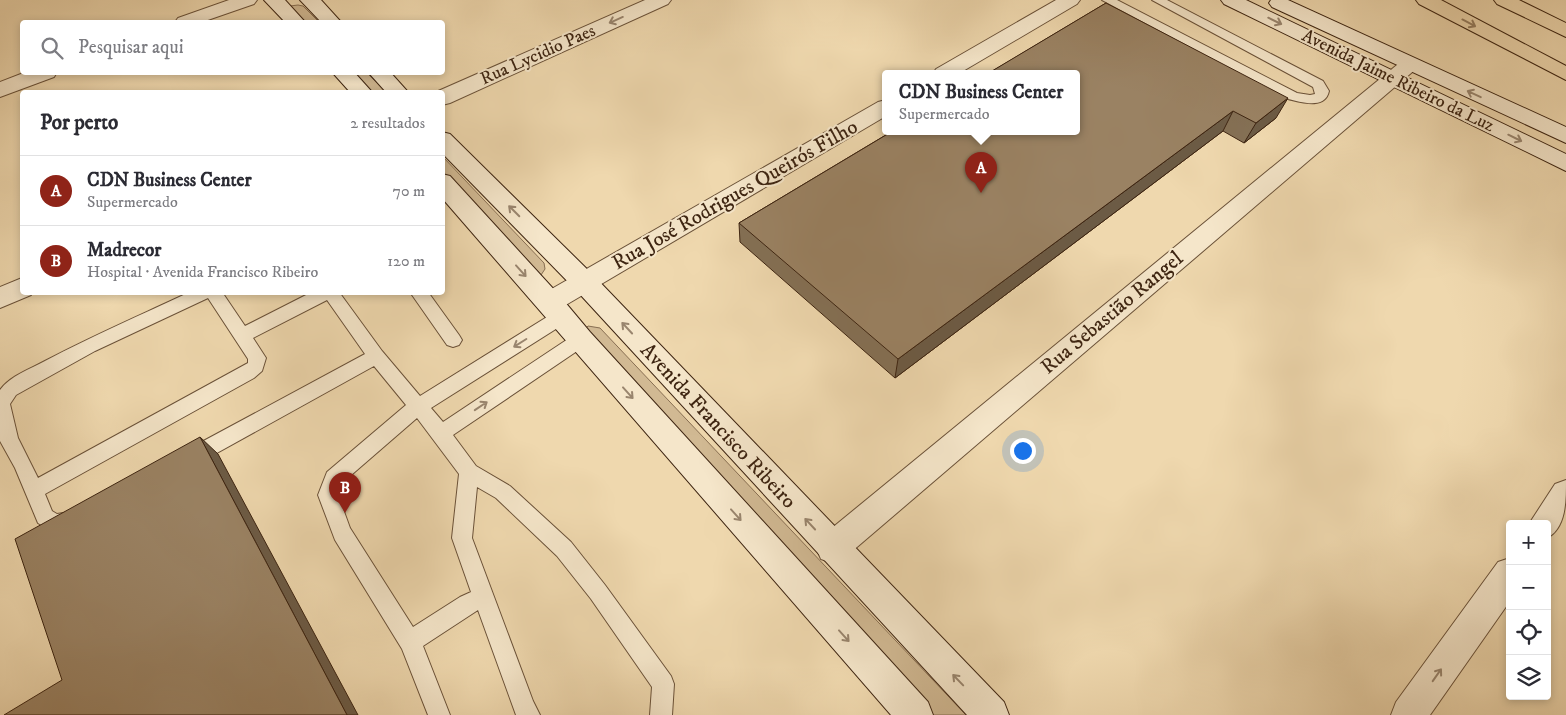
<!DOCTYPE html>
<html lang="pt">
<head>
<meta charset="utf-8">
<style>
	body { margin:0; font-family:"IM FELL DW Pica",serif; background:#f7f7f7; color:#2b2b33 }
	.controls { position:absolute; right:15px; bottom:15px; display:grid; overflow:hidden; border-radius:5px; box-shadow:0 2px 8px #0003 }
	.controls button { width:45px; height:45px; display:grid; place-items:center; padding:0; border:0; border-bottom:1px solid #e1e1e2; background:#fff; color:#2b2b33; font:25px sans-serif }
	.you { position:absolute; left:1022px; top:450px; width:18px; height:18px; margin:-12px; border:4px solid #fff; border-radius:50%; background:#1a73e8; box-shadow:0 0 0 8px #1a73e833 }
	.badge { display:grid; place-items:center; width:32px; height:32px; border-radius:50%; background:#8f2418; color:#fff; font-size:16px; font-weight:700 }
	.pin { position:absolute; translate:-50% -41px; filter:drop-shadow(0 1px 2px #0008) }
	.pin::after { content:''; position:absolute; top:26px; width:18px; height:15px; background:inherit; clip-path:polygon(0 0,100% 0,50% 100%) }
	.popup { position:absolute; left:882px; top:70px; width:198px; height:65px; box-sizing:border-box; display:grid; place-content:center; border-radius:5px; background:#fff; filter:drop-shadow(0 1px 4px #0005); font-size:16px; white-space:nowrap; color:#7c7c81 }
	.popup b { font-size:19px; color:#2b2b33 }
	.popup::after { content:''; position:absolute; left:50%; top:100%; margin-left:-10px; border:10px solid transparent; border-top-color:#fff }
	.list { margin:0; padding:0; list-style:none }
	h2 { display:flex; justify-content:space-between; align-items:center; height:65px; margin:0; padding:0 20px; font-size:21px }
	h2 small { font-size:16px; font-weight:400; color:#7c7c81 }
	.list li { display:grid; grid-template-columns:32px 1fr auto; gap:15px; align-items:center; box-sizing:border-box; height:70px; padding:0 20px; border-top:1px solid #e1e1e2 }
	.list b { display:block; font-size:19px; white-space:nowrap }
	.list p { margin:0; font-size:16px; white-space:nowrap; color:#7c7c81 }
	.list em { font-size:16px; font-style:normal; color:#7c7c81 }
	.icon { flex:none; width:28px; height:28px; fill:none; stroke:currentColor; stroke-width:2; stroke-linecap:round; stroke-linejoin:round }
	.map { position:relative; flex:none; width:1566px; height:715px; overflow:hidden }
	.search { position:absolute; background:#fff; box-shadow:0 2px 8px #0003; left:20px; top:20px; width:425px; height:55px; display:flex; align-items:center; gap:12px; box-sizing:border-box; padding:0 18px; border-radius:5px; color:#7c7c81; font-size:19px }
	.panel { position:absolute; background:#fff; box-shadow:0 2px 8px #0003; left:20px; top:90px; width:425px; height:205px; border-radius:5px }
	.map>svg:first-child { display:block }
	.green { fill:#d1b993; stroke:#876e52 }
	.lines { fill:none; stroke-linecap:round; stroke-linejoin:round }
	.lane-casing { stroke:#6a5138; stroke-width:2 }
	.street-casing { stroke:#6a5138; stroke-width:2 }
	.secondary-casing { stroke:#3d2411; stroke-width:2 }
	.primary-casing { stroke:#3d2411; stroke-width:2 }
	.lane { fill:#f5e6ca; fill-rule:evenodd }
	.street { fill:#f5e6ca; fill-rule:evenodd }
	.secondary { fill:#f5e6ca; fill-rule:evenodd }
	.primary { fill:#efd8ae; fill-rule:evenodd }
	.wall { fill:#847055; stroke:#3d2411 }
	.shaded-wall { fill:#6c5b45; stroke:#3d2411 }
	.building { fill:#9a8263; stroke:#3d2411 }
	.oneway { stroke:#99856e }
	.oneway2 { stroke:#967e60 }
	.labels { text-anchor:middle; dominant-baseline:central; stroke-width:4; stroke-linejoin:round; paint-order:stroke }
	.far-street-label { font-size:18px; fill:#3d2411; stroke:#f5e6ca }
	.street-label { font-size:21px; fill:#3d2411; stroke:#f5e6ca }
</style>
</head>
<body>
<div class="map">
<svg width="1566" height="715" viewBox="0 0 1566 715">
	<rect width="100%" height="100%" fill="#efd8ae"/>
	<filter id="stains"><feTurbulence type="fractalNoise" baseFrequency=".004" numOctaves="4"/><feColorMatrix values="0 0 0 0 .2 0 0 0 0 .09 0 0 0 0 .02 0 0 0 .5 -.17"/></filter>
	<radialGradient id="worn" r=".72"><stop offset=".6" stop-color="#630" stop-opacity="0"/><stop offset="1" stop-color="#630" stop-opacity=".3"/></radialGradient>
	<!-- green -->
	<path class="green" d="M298 5 303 6 319 22H295L286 13 290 6Z
		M342 73H367L387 92H361Z
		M443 157 544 263 545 269 541 275 443 186Z
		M588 326 600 328 966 715H925L585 329Z"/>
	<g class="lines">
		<defs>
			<path id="lane" d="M1102 0H1117L1297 93 1310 95 1315 94 1313 87 1152 0H1167L1323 81 1329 91C1325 110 1301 102 1288 99Z
				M190 292H222L245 326 312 292H339L382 351 420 396 555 312 561 310 567 312 569 317 567 322 431 408 443 422 574 335 580 333 586 335 589 340 586 345 453 435 476 466 510 486 571 542 605 585 671 676 674 684 672 715H650L652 687 591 599 557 556 496 498 477 487 472 538 533 701 540 715H516L478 610 423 646 450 715H428L402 649 335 540 318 495 327 472 406 405 374 366 197 464 190 466 183 464 181 458 183 452 365 354 327 300 253 338 266 358 262 371 254 378 45 494 52 511 57 514 70 512 77 515 80 521 77 527 54 533 38 523 15 468 0 441V390C10 376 30 369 45 361 92 336 141 315 190 292ZM208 298 248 359V363L38 478 18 438 10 404 16 395 95 351ZM417 418 459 474 452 538 471 592 460 597 413 627 350 528 338 495 342 483Z
				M410 292H428L459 335 462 340 459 345 453 347 447 345Z"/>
			<path id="street" d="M229 0H257L254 4 202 22H175L178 18Z
				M645 0H671L668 4 450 103 442 105V92H436Z
				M1056 0H1080L1077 4 958 74H933L936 69Z
				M1410 58 1417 60 1420 64 1417 68 843 559 832 563 821 559 816 548 821 537 1403 60Z
				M26 72H57L54 77 0 97V82Z
				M886 100V116L559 309 550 312 541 309 537 302 541 295 878 102Z
				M22 278V292H32L31 295 0 308V287Z
				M1566 480C1566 502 1566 528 1547 538V524H1529L1555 484Z
				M1510 558V601L1430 715H1391L1396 702 1498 562Z"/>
			<path id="secondary" d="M264 0H285L305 22H285Z
				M300 0H321L341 22H321Z
				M1221 0H1246L1566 154V171L1224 4Z
				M1271 0H1288L1566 127V143L1272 7 1269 3Z
				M332 72H354L372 92H350Z
				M368 72H390L408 92H386Z
				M442 132 450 134 594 276 1004 702 1009 715H967L576 290 442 153Z
				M442 174 450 176 559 295 590 332 928 702 933 715H891L442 198Z"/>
			<path id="primary" d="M1416 0H1441L1566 66V80L1419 4Z
				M1494 0H1519L1566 23V37L1497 4Z"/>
		</defs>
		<!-- lane casing -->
		<use href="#lane" class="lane-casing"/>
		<!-- street casing -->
		<use href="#street" class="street-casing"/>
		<!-- secondary casing -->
		<use href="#secondary" class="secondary-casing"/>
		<!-- primary casing -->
		<use href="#primary" class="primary-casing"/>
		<!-- lane -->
		<use href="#lane" class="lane"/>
		<!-- street -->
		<use href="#street" class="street"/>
		<!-- secondary -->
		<use href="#secondary" class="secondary"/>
		<!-- primary -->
		<use href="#primary" class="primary"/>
	</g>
	<!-- wall -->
	<path class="wall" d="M1106 3 1276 118 1244 143 1223 131 895 378 740 242 739 223Z"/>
	<!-- shaded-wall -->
	<path class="shaded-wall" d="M1288 98 1276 118 1244 143 1256 123Z
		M1233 111 1223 131 895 378 898 359Z
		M200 437 218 454 358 715H347Z"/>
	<!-- building -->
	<path class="building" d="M1106 3 1288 98 1256 123 1233 111 898 359 739 223 891 132H1076V74H987Z
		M200 437 347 715H4L62 680 15 539Z"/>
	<!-- one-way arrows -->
	<defs><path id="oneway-shaft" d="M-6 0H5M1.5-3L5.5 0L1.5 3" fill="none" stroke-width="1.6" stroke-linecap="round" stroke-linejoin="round" transform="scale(1.25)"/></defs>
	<g class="oneway">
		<use href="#oneway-shaft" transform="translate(616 20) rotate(156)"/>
		<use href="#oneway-shaft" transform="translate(1275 21) rotate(26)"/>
		<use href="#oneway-shaft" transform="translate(1474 94) rotate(-155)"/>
		<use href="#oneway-shaft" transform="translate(1515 138) rotate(26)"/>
		<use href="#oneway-shaft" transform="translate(514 211) rotate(-135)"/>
		<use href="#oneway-shaft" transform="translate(521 271) rotate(48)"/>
		<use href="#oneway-shaft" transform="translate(627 328) rotate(-133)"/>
		<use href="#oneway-shaft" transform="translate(520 343) rotate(148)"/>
		<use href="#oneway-shaft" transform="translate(628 393) rotate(48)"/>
		<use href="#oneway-shaft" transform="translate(481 406) rotate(-34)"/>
		<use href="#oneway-shaft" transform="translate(736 515) rotate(48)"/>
		<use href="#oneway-shaft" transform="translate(810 524) rotate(-133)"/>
		<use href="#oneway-shaft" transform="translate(844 636) rotate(48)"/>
		<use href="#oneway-shaft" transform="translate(1437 675) rotate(-55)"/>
		<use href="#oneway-shaft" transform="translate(958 680) rotate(-134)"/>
	</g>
	<use class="oneway2" href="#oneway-shaft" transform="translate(1469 23) rotate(28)"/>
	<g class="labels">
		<!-- far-street labels -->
		<g class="far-street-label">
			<text transform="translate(538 55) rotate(-24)">Rua Lycidio Paes</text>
			<text transform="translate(1398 81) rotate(26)">Avenida Jaime Ribeiro da Luz</text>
		</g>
		<!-- street labels -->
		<g class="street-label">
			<text transform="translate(735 195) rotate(-30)">Rua José Rodrigues Queirós Filho</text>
			<text transform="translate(1112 313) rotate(-40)">Rua Sebastião Rangel</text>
			<text transform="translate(718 426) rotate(47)">Avenida Francisco Ribeiro</text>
		</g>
	</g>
	<rect width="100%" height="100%" filter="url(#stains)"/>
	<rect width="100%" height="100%" fill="url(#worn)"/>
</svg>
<div class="controls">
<button>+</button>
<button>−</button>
<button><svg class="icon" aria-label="locate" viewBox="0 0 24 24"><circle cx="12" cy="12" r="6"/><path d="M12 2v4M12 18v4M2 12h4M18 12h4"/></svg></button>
<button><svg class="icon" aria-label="layers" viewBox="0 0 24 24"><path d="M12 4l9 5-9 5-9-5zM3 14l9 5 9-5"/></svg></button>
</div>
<div class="you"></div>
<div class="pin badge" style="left:981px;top:193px">A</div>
<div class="popup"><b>CDN Business Center</b>Supermercado</div>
<div class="pin badge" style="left:345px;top:513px">B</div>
<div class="search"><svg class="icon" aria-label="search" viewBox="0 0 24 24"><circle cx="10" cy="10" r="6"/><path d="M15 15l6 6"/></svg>Pesquisar aqui</div>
<section class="panel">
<h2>Por perto<small>2 resultados</small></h2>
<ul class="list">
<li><span class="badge">A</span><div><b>CDN Business Center</b><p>Supermercado</p></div><em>70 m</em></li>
<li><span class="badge">B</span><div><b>Madrecor</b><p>Hospital · Avenida Francisco Ribeiro</p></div><em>120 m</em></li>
</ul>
</section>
</div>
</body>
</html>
